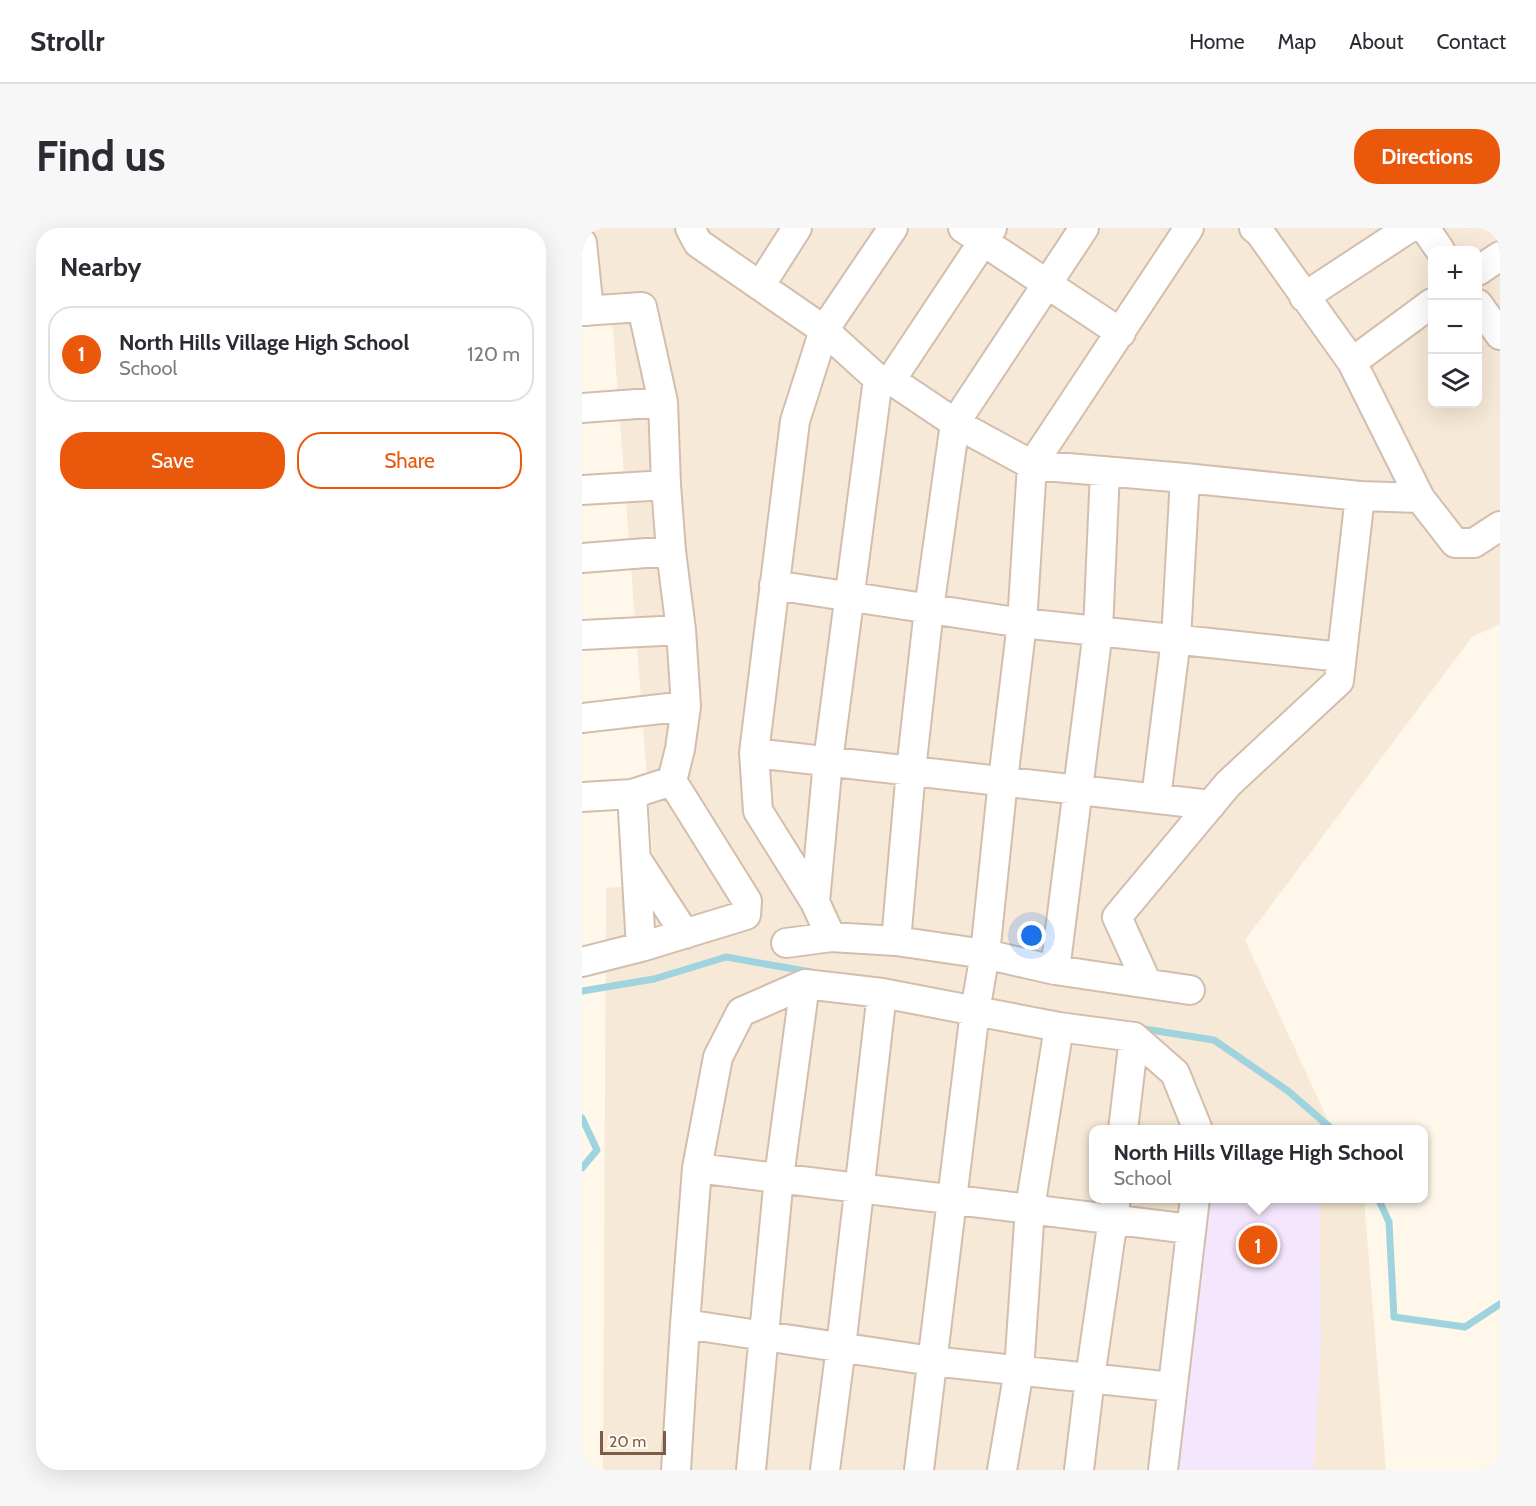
<!DOCTYPE html>
<html lang="en">
<head>
<meta charset="utf-8">
<style>
	body { margin:0; font-family:Cabin,sans-serif; background:#f7f7f7; color:#2b2b33 }
	.controls { position:absolute; right:18px; top:18px; display:grid; overflow:hidden; border-radius:12px; box-shadow:0 6px 24px #0002 }
	.controls button { width:54px; height:54px; display:grid; place-items:center; padding:0; border:0; border-bottom:2px solid #e1e1e2; background:#fff; color:#2b2b33; font:30px sans-serif }
	.scale { position:absolute; left:18px; bottom:15px; width:66px; box-sizing:border-box; padding-left:6px; border:3px solid #7e5c48; border-top:0; font-size:16px; line-height:21px; white-space:nowrap; color:#7e5c48; -webkit-text-stroke:4px #fffaf2; paint-order:stroke }
	.you { position:absolute; left:450px; top:708px; width:21px; height:21px; margin:-15px; border:4px solid #fff; border-radius:50%; background:#1a73e8; box-shadow:0 0 0 9px #1a73e833 }
	.badge { display:grid; place-items:center; width:39px; height:39px; border-radius:50%; background:#ea580c; color:#fff; font-size:20px; font-weight:700 }
	.pin { position:absolute; translate:-50% -50%; border:3px solid #fff; box-shadow:0 2px 6px #0006 }
	.popup { position:absolute; left:507px; top:897px; width:339px; height:78px; box-sizing:border-box; display:grid; place-content:center; border-radius:12px; background:#fff; filter:drop-shadow(0 2px 4px #0005); font-size:20px; white-space:nowrap; color:#7c7c81 }
	.popup b { font-size:22px; color:#2b2b33 }
	.popup::after { content:''; position:absolute; left:50%; top:100%; margin-left:-12px; border:12px solid transparent; border-top-color:#fff }
	.list { margin:0; padding:0; list-style:none }
	h2 { display:flex; justify-content:space-between; align-items:center; height:78px; margin:0; padding:0 24px; font-size:26px }
	h2 small { font-size:20px; font-weight:400; color:#7c7c81 }
	.list li { display:grid; grid-template-columns:39px 1fr auto; gap:18px; align-items:center; box-sizing:border-box; height:96px; margin:0 12px 12px; padding:0 12px; border:2px solid #e1e1e2; border-radius:24px }
	.list b { display:block; font-size:22px; white-space:nowrap }
	.list p { margin:0; font-size:20px; white-space:nowrap; color:#7c7c81 }
	.list em { font-size:20px; font-style:normal; color:#7c7c81 }
	.actions { display:flex; gap:12px; padding:18px 24px }
	.actions a { flex:1; padding:14px 0; border:2px solid #ea580c; border-radius:24px; text-align:center; font-size:21px; color:#ea580c }
	.actions .main { background:#ea580c; color:#fff }
	.icon { flex:none; width:33px; height:33px; fill:none; stroke:currentColor; stroke-width:2; stroke-linecap:round; stroke-linejoin:round }
	.map { position:relative; flex:none; width:918px; height:1242px; overflow:hidden; border-radius:24px }
	header { display:flex; align-items:center; gap:36px; box-sizing:border-box; height:84px; padding:0 30px; background:#fff; border-bottom:2px solid #e1e1e2 }
	header strong { font-size:28px }
	nav { display:flex; gap:33px; margin-inline-start:auto; font-size:21px }
	.intro { display:flex; align-items:center; justify-content:space-between; box-sizing:border-box; height:144px; padding:0 36px }
	h1 { margin:0; font-size:42px }
	.button { padding:15px 27px; border-radius:24px; background:#ea580c; color:#fff; font-size:21px; font-weight:700 }
	main { display:flex; gap:36px; padding:0 36px }
	aside { flex:1; background:#fff; border-radius:24px; box-shadow:0 6px 24px #0002 }
	.map>svg:first-child { display:block }
	.residential { fill:#f7e9d7; fill-rule:evenodd }
	.education { fill:#f4e6fc }
	.lines { fill:none; stroke-linecap:round; stroke-linejoin:round }
	.stream { stroke:#9fd4df; stroke-width:7 }
	.minor-casing { stroke:#d3bead; stroke-width:32 }
	.minor { stroke:#fff; stroke-width:28 }
</style>
</head>
<body>
<header>
<strong>Strollr</strong>
<nav><a>Home</a><a>Map</a><a>About</a><a>Contact</a></nav>
</header>
<div class="intro"><h1>Find us</h1><a class="button">Directions</a></div>
<main>
<aside>
<h2>Nearby<small></small></h2>
<ul class="list">
<li><span class="badge">1</span><div><b>North Hills Village High School</b><p>School</p></div><em>120 m</em></li>
</ul>
<div class="actions"><a class="main">Save</a><a>Share</a></div>
</aside>
<div class="map">
<svg width="918" height="1242" viewBox="0 0 918 1242">
	<rect width="100%" height="100%" fill="#fff7ea"/>
	<!-- residential -->
	<path class="residential" d="M0 0H918V396L890 409 663 712 750 901 511 902V970L782 971 804 1242H21L24 660 73 656 31 102 0 33ZM850 22H896V176H850Z"/>
	<!-- education -->
	<path class="education" d="M620 971H737L739 1116 732 1242H592Z"/>
	<g class="lines">
		<!-- stream -->
		<path class="stream" d="M0 763 72 751 144 729 229 744
			M556 800 632 812 706 863 751 902
			M0 890 15 922 0 940
			M796 970 807 994 812 1089 883 1099 918 1076"/>
		<defs>
			<path id="minor" d="M108 0 116 15 242 102 296 151 309 152 373 195 450 237 603 250 778 268 838 270
				M381 0 539 105
				M672 0 678 5 770 134 838 270 873 315H892L918 298
				M843 0 858 22
				M0 15 7 83
				M896 43 918 28
				M178 58 215 0
				M722 69 827 0
				M896 76 918 107
				M0 83 60 79 81 174 84 257 89 323 99 402 104 478 98 521 90 553 165 673 164 687 59 719 0 734
				M770 134 850 75
				M309 152 410 0
				M0 180 81 174
				M0 262 84 257
				M0 330 89 323
				M192 357 440 395 759 429
				M0 407 99 402
				M0 490 104 478
				M172 525 629 577
				M50 566 59 719
				M0 569 50 566 90 553
				M574 570 594 411 603 250
				M55 632 103 706
				M233 674 246 533 296 151
				M249 709 233 674 176 583 172 525 213 193 242 102 311 0
				M314 713 329 542 347 381 373 195 502 0
				M204 715 249 709 314 713 403 726 473 742 608 762
				M473 742 516 403 523 243
				M565 755 535 689 646 556 757 453 778 268
				M541 902 552 809
				M115 940 608 1001
				M103 1096 350 1133 590 1159
				M94 1242 103 1096 115 940 136 829 159 784 223 756 300 765 477 799 552 809 593 845 616 902
				M169 1242 197 949 223 756
				M243 1242 259 1119 300 765
				M337 1242 393 783 403 726 421 552 440 395 450 237 607 0
				M420 1242 437 1142 448 980 477 799
				M497 1242 508 1150 534 970
				M581 1242 613 970"/>
		</defs>
		<!-- minor casing -->
		<use href="#minor" class="minor-casing"/>
		<!-- minor -->
		<use href="#minor" class="minor"/>
	</g>
</svg>
<div class="controls">
<button>+</button>
<button>−</button>
<button><svg class="icon" aria-label="layers" viewBox="0 0 24 24"><path d="M12 4l9 5-9 5-9-5zM3 14l9 5 9-5"/></svg></button>
</div>
<div class="scale">20 m</div>
<div class="you"></div>
<div class="pin badge" style="left:676px;top:1017px">1</div>
<div class="popup"><b>North Hills Village High School</b>School</div>
</div>
</main>
</body>
</html>
